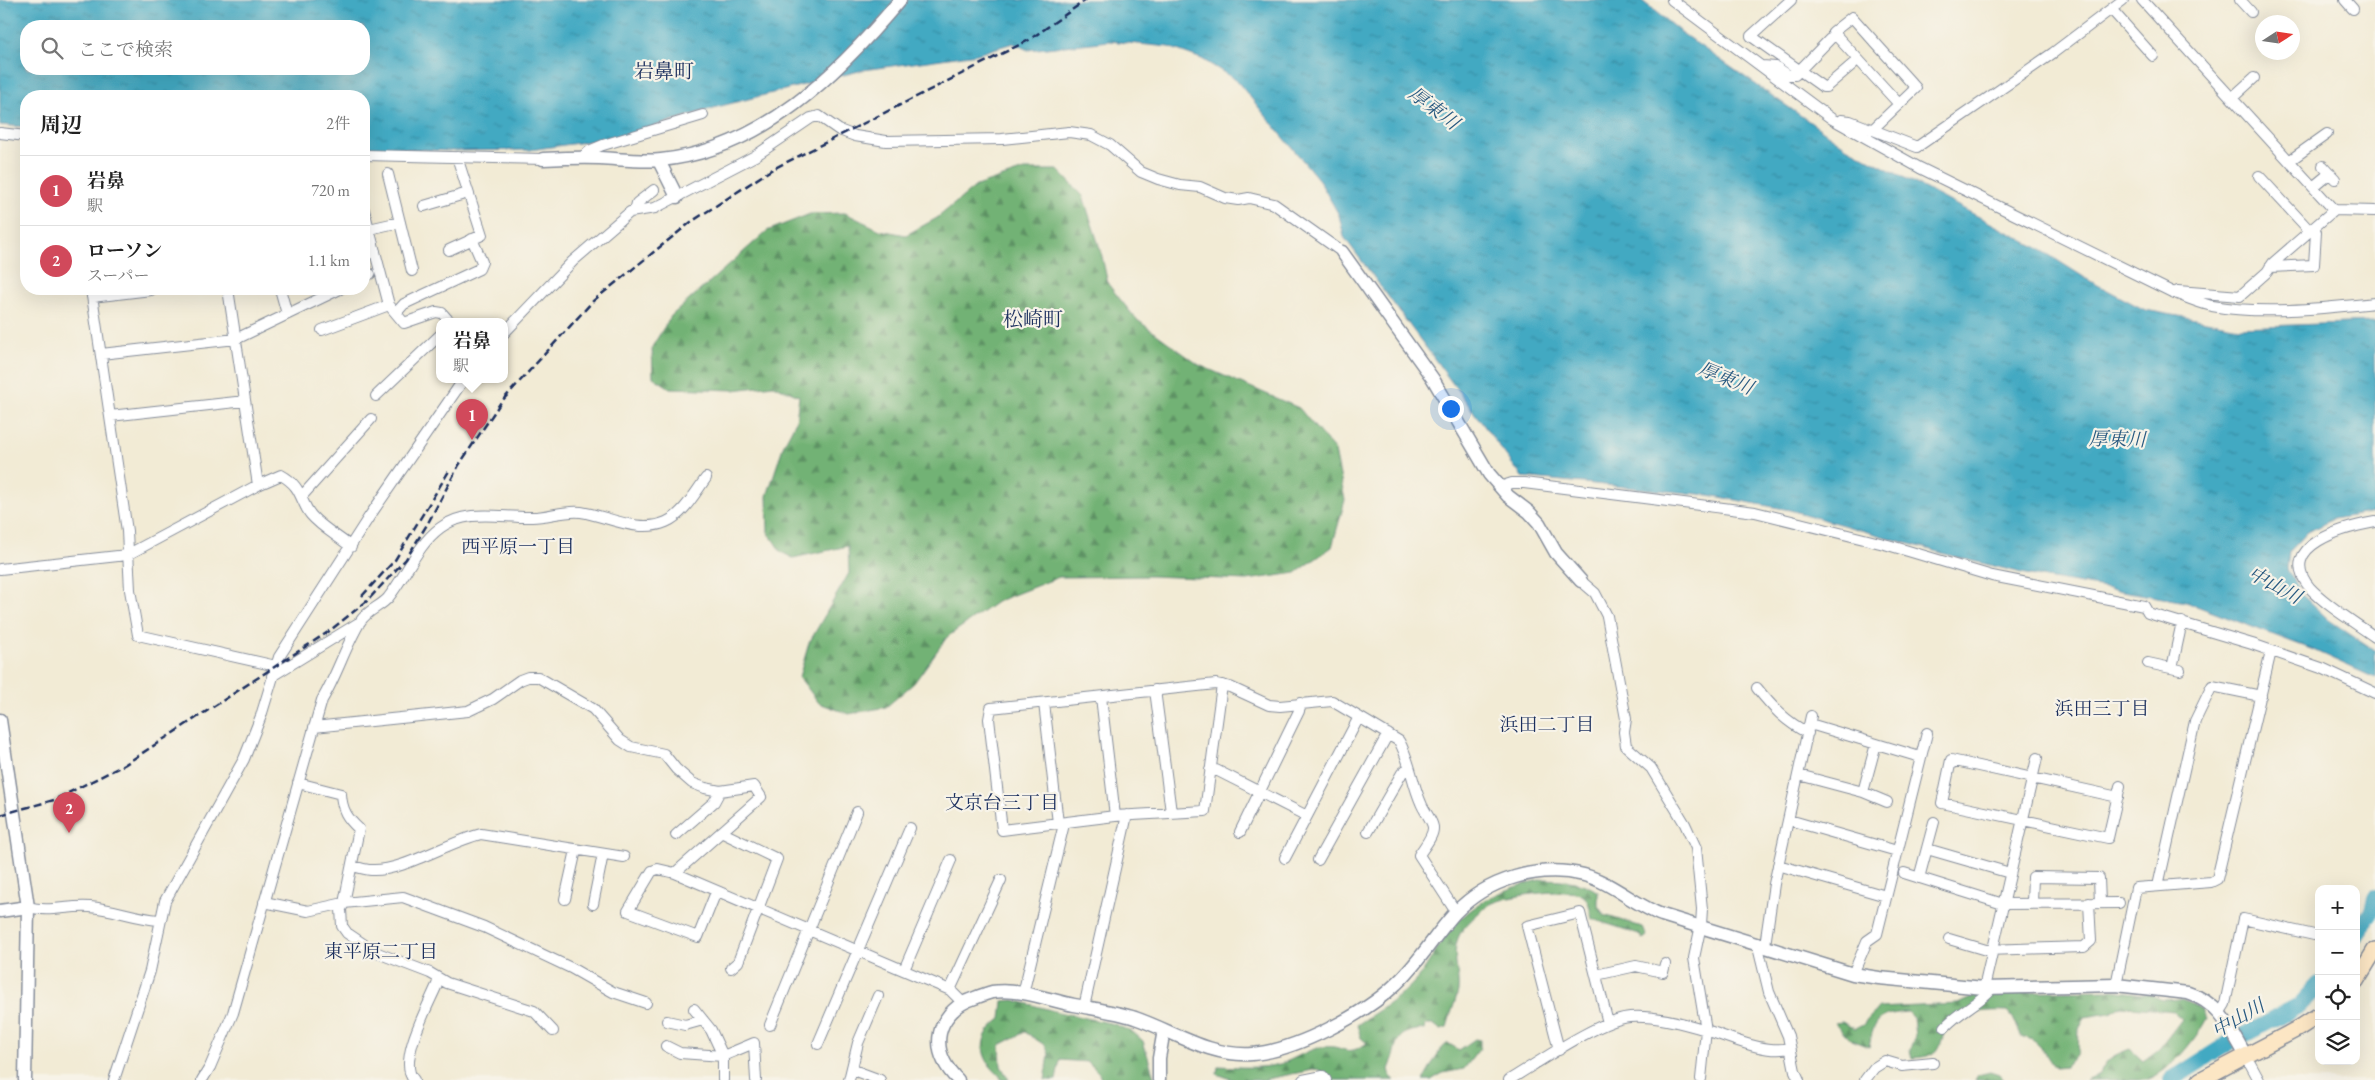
<!DOCTYPE html>
<html lang="ja">
<head>
<meta charset="utf-8">
<style>
	body { margin:0; font-family:"EB Garamond","Noto Serif JP",serif; background:#f2f2f2; color:#222 }
	.controls { position:absolute; right:15px; bottom:15px; display:grid; overflow:hidden; border-radius:10px; box-shadow:0 5px 20px #0002 }
	.controls button { width:45px; height:45px; display:grid; place-items:center; padding:0; border:0; border-bottom:1px solid #e0e0e0; background:#fff; color:#222; font:25px sans-serif }
	.compass { position:absolute; left:2255px; top:15px; width:45px; height:45px; border-radius:50%; background:#fff; box-shadow:0 5px 20px #0002; rotate:78deg }
	.you { position:absolute; left:1450px; top:408px; width:18px; height:18px; margin:-12px; border:4px solid #fff; border-radius:50%; background:#1a73e8; box-shadow:0 0 0 8px #1a73e833 }
	.badge { display:grid; place-items:center; width:32px; height:32px; border-radius:50%; background:#d1495b; color:#fff; font-size:16px; font-weight:700 }
	.pin { position:absolute; translate:-50% -41px; filter:drop-shadow(0 1px 2px #0008) }
	.pin::after { content:''; position:absolute; top:26px; width:18px; height:15px; background:inherit; clip-path:polygon(0 0,100% 0,50% 100%) }
	.popup { position:absolute; left:436px; top:318px; width:72px; height:65px; box-sizing:border-box; display:grid; place-content:center; border-radius:10px; background:#fff; filter:drop-shadow(0 1px 4px #0005); font-size:16px; white-space:nowrap; color:#767676 }
	.popup b { font-size:19px; color:#222 }
	.popup::after { content:''; position:absolute; left:50%; top:100%; margin-left:-10px; border:10px solid transparent; border-top-color:#fff }
	.list { margin:0; padding:0; list-style:none }
	h2 { display:flex; justify-content:space-between; align-items:center; height:65px; margin:0; padding:0 20px; font-size:21px }
	h2 small { font-size:16px; font-weight:400; color:#767676 }
	.list li { display:grid; grid-template-columns:32px 1fr auto; gap:15px; align-items:center; box-sizing:border-box; height:70px; padding:0 20px; border-top:1px solid #e0e0e0 }
	.list b { display:block; font-size:19px; white-space:nowrap }
	.list p { margin:0; font-size:16px; white-space:nowrap; color:#767676 }
	.list em { font-size:16px; font-style:normal; color:#767676 }
	.icon { flex:none; width:28px; height:28px; fill:none; stroke:currentColor; stroke-width:2; stroke-linecap:round; stroke-linejoin:round }
	.map { position:relative; flex:none; width:2375px; height:1080px; overflow:hidden }
	.search { position:absolute; background:#fff; box-shadow:0 5px 20px #0002; left:20px; top:20px; width:350px; height:55px; display:flex; align-items:center; gap:12px; box-sizing:border-box; padding:0 18px; border-radius:20px; color:#767676; font-size:19px }
	.panel { position:absolute; background:#fff; box-shadow:0 5px 20px #0002; left:20px; top:90px; width:350px; height:205px; border-radius:20px }
	.map>svg:first-child { display:block }
	.forest { fill:url(#forest-firs); stroke:#46706a }
	.water { fill:url(#water-ripples); stroke:#2e6c90; fill-rule:evenodd }
	.lines { fill:none; stroke-linecap:round; stroke-linejoin:round }
	.river { stroke:#42a9c2; stroke-width:16 }
	.minor-casing { stroke:#868d9a; stroke-width:12 }
	.tertiary-casing { stroke:#868d9a; stroke-width:15 }
	.secondary-casing { stroke:#868d9a; stroke-width:18 }
	.minor { stroke:#fff; stroke-width:10 }
	.tertiary { stroke:#fff; stroke-width:12 }
	.secondary { stroke:#fce6c4; stroke-width:15 }
	.rail { stroke:#1b2f5e; stroke-width:2.5; stroke-dasharray:8 4; stroke-linecap:butt }
	.labels { text-anchor:middle; dominant-baseline:central; stroke-width:4.5; stroke-linejoin:round; paint-order:stroke }
	.water-label { font-size:19px; font-style:italic; fill:#295a81; stroke:#f7f3e8 }
	.neighbourhood-label { font-size:19px; fill:#1b2f5e; stroke:#f7f3e8 }
	.quarter-label { font-size:20px; fill:#1b2f5e; stroke:#f7f3e8 }
</style>
</head>
<body>
<div class="map">
<svg width="2375" height="1080" viewBox="0 0 2375 1080">
	<defs>
		<pattern id="forest-firs" width="22" height="20" patternUnits="userSpaceOnUse" patternTransform="scale(1.25)"><rect width="22" height="20" fill="#72b275"/><path d="M5 1l3.5 6h-7zM16 11l3.5 6h-7z" fill="#5d9163"/></pattern>
		<pattern id="water-ripples" width="26" height="14" patternUnits="userSpaceOnUse" patternTransform="scale(1.25)"><rect width="26" height="14" fill="#42a9c2"/><path d="M2 4q2-2 4 0t4 0M15 11q2-2 4 0t4 0" fill="none" stroke="#368aa1"/></pattern>
	</defs>
	<rect width="100%" height="100%" fill="#f7f3e8"/>
	<filter id="ink" filterUnits="userSpaceOnUse"><feTurbulence type="fractalNoise" baseFrequency=".02" numOctaves="2"/><feDisplacementMap in="SourceGraphic" scale="10" xChannelSelector="R" yChannelSelector="G"/><feConvolveMatrix kernelMatrix="1 2 1 2 8 2 1 2 1" color-interpolation-filters="sRGB"/></filter>
	<filter id="wash" filterUnits="userSpaceOnUse"><feTurbulence type="fractalNoise" baseFrequency=".0096" numOctaves="4" result="noise"/><feDisplacementMap in="SourceGraphic" scale="20" xChannelSelector="R" yChannelSelector="G"/><feGaussianBlur stdDeviation="1.12" result="paint"/><feColorMatrix in="noise" values="0 0 0 0 0 0 0 0 0 0 0 0 0 0 0 0 0 1.4 0 .05"/><feComposite in="paint" operator="in"/></filter>
	<g filter="url(#wash)">
		<rect width="100%" height="100%" fill="#f2ebd5"/>
		<!-- forest -->
		<path class="forest" d="M1024 170H1058L1083 196 1101 252 1108 284 1136 319 1199 365 1299 408 1335 451 1345 500 1332 547 1296 573 1247 580 1151 576 1059 577 998 601 947 637 914 683 886 707 849 714 819 703 799 677 809 643 849 573 848 546 793 558 781 552 768 532 767 496 784 444 796 421 799 396 773 385 734 390 670 388 653 377 652 347 671 316 767 231 810 214 845 213 880 230 906 235 937 218 976 186Z
			M1544 879C1563 880 1581 880 1598 892V906L1604 915 1642 927 1647 936 1643 939 1639 934 1592 919C1590 912 1590 899 1582 895 1568 887 1502 896 1489 905 1479 912 1462 927 1458 938 1451 954 1460 976 1458 991 1456 1000 1449 1018 1447 1028L1441 1030 1433 1024H1426L1425 1030C1420 1029 1414 1030 1409 1032 1392 1037 1396 1056 1389 1069L1391 1077 1395 1080H1333L1329 1075 1317 1069 1262 1080H1234L1217 1074 1218 1066C1239 1067 1261 1069 1280 1064 1294 1060 1309 1048 1324 1047 1344 1044 1344 1059 1367 1043L1361 1038 1357 1025C1377 1011 1401 998 1417 979 1431 962 1439 941 1454 925 1479 899 1509 887 1544 879Z
			M2111 990 2151 995 2163 1000 2181 999 2202 1009 2207 1018C2197 1038 2168 1075 2145 1080 2129 1080 2103 1080 2086 1080L2100 1074C2105 1058 2115 1055 2130 1049L2143 1061 2159 1049 2182 1019 2173 1011 2121 1006 2110 1013 2085 1017 2079 1028 2078 1053 2065 1067 2055 1068C2045 1055 2040 1039 2022 1037L2013 1018 2007 1011C1990 1010 1968 1011 1954 1022 1932 1038 1953 1056 1912 1058L1910 1050 1915 1036 1913 1017 1908 1012C1880 1014 1874 1018 1869 1047L1851 1040 1835 1023 1842 1022 1855 1029 1863 1025 1868 1018 1879 1008 1958 1004 1977 995 1987 999 2001 992Z
			M1014 1000 1058 1012 1114 1024 1134 1033 1143 1041 1155 1080H1102L1099 1073 1088 1062 1060 1060 1056 1080H1045L1049 1055 1046 1046 1025 1032 1000 1045 1001 1066 1009 1080H1002C999 1073 992 1070 989 1064 977 1046 985 1030 1001 1019L1003 1001Z
			M1475 1039 1480 1040V1048L1464 1069 1443 1073 1431 1080H1423C1432 1068 1436 1051 1448 1043L1459 1050Z
			M1990 1072 1999 1075 2003 1080H1975L1978 1075Z"/>
		<!-- water -->
		<path class="water" d="M0 0H1641L1683 34 1846 147 2038 248 2090 281 2145 310 2239 327 2375 322V512L2333 519 2308 532 2289 552 2287 569 2301 594 2329 620 2375 651V678L2311 649 2186 602 2035 576 1956 557 1790 510 1709 495 1522 477 1344 237 1339 215 1319 180 1236 80 1202 59 1169 47 1109 41 1028 50 1013 43 977 54 863 70 717 107 619 137 530 150 449 151 364 147V96H26V127L0 125ZM26 26H364V69H26Z"/>
		<g class="lines">
			<!-- river -->
			<path class="river" d="M2356 935 2372 911 2375 897
				M2171 1080 2229 1043 2299 1006 2319 984"/>
		</g>
	</g>
	<g filter="url(#ink)">
		<g class="lines">
			<defs>
				<path id="minor" d="M1672 0 1832 119 1920 168 2172 292C2185 297 2199 303 2212 306 2262 315 2325 308 2375 303
					M1791 0 1751 36 1823 87H1826L1853 64
					M2142 0 2334 210 2375 211
					M2240 0 2251 12
					M2345 0 2353 9
					M2111 9 2153 56
					M1762 66 1776 67 1788 75H1795L1830 39
					M2232 98 2254 78
					M1841 120 1850 121 1917 147 2053 53 2123 0
					M1872 130 1916 88 1852 17 1833 32 1899 104
					M0 133 26 136
					M364 155 543 159
					M581 158 591 150 603 145 703 115
					M2289 161 2327 134
					M2323 166 2335 179
					M388 174 412 271
					M2259 176 2310 231
					M2313 187 2330 173
					M424 206 468 193
					M364 210 389 305 404 323 436 312 442 313 449 321
					M635 211 637 203 654 190
					M369 229 400 222
					M449 250 482 235 457 157
					M364 255 375 251
					M2270 267 2314 265 2316 232 2313 228
					M364 277 370 274
					M91 289 127 531 130 590 138 635 276 666
					M228 289 258 485
					M280 289 287 314
					M2178 291 2240 296 2267 272 2273 263 2334 210
					M92 297 151 290
					M396 313 404 304 479 269 482 262 472 239
					M322 330 389 305
					M504 333 573 261 630 212 655 208 755 156 811 118 819 116 839 130 855 136 886 141 1002 139 1069 132 1091 135 1110 145 1141 172 1158 179 1180 185 1200 187 1225 198 1238 200 1249 198 1274 204 1342 252
					M101 354 236 339 340 289
					M376 396 440 335
					M110 416 245 401
					M1500 487 1512 483H1524L1755 512 1888 545 1992 576 2144 606 2148 613 2252 644 2324 669 2375 693
					M302 496 371 419
					M2375 522C2347 527 2274 545 2310 588 2328 607 2354 622 2375 637
					M0 569 127 555 258 485 281 475C303 487 299 500 311 515 321 527 339 537 351 547
					M1581 581 1595 593 1607 616 1626 719 1624 732 1626 746 1651 768 1685 824 1696 848 1702 909 1701 925 1694 958 1706 1030 1701 1079
					M2148 663 2180 670
					M2172 668 2182 622
					M272 676 360 622
					M1222 685 1205 811 1115 816 1002 830 989 719 991 708 1216 684 1230 687 1269 705 1280 706 1332 701 1399 741C1410 760 1412 783 1421 803 1424 811 1432 820 1433 827 1434 836 1423 848 1419 855L1456 912
					M1757 688C1772 707 1786 722 1808 733
					M1155 690 1171 812
					M1101 697 1115 816
					M1044 703 1058 823
					M1810 724 1920 757
					M314 727 468 711 493 699 520 680 528 677H538L593 709 620 740 631 747 664 754 676 769 692 783 705 788 720 791 754 786 761 797 675 873
					M1210 770H1216L1307 816
					M1799 775 1863 792 1887 802
					M298 783 341 794C342 810 347 818 359 829L344 903 341 909 342 926 347 933 375 952 430 973 447 983 534 1011 553 1031
					M1863 792 1876 744
					M2118 797 1951 760 1942 803 2108 838 2120 786
					M1789 820 1897 851
					M721 832 777 859 738 962 731 968
					M1240 832 1299 711 1300 703
					M1368 832 1402 773 1408 768
					M676 835 714 802 720 791
					M1927 849 2010 873
					M1285 858 1359 717
					M1318 860 1388 734
					M1778 865 1886 896
					M352 866C358 867 365 870 371 870 402 872 448 842 481 834L624 857
					M1904 873 2003 904 2119 903
					M1919 878 1934 822
					M2158 886 2195 721 2212 686 2261 696
					M716 892 698 937 628 911 652 871 658 869 675 873 950 990 963 1003
					M565 899 576 850
					M264 902 308 911 344 903 403 897 484 927 571 968 613 992 646 1003
					M2032 903 2033 877 2099 878 2100 903
					M593 904 603 854
					M28 907C49 913 69 905 90 907 114 909 134 918 159 920
					M1949 939 1986 950 2084 947 2091 941 2089 903
					M1757 943 1769 992 1788 1036 1795 1071 1799 1080
					M1765 945 1774 884 1811 716
					M904 970 951 860
					M1853 974 1867 941 1877 934 1927 733
					M1596 975 1636 966 1663 972 1665 964
					M2116 985 2136 888 2211 882 2217 879 2271 651
					M1984 988 2037 758
					M950 990 1001 880
					M1023 994 1064 824
					M1084 1007 1127 815
					M694 1009 711 1030 723 1056 754 1043 756 1080
					M2220 1012 2225 1004 2243 919 2314 935
					M667 1021 685 1025 703 1020
					M770 1025 857 812
					M1945 1027C1959 1011 1979 1004 1992 988
					M818 1044 910 828
					M666 1046 680 1053 723 1056V1080
					M1559 1050 1527 926 1580 913 1608 1023
					M2246 1056 2259 1080
					M853 1070 880 1080
					M114 1080 150 971 165 901 244 759 261 716 279 657 369 517 464 379
					M202 1080 210 1067 233 1013 322 700C337 675 345 647 360 622 367 610 380 607 388 598 406 576 417 545 440 528 467 508 501 518 532 517 548 517 565 510 581 512 608 516 638 534 666 522 683 515 695 493 706 478
					M414 1080C396 1061 431 1001 439 980
					M849 1080 858 1043 878 996
					M1303 1080 1323 1076 1326 1080
					M1509 1080C1536 1064 1601 1019 1630 1017 1654 1015 1683 1023 1706 1030 1731 1038 1765 1054 1790 1048
					M1865 1080 1874 1068 1885 1061 1902 1066 1933 1063"/>
				<path id="tertiary" d="M543 159C562 158 581 157 600 158 620 159 641 162 661 160 762 150 838 74 900 0
					M659 161 677 197
					M1342 252 1433 379 1489 474 1508 496 1529 512 1539 523 1556 553 1581 581
					M0 720 28 907 25 1080
					M0 911 28 907
					M958 1080C945 1067 936 1052 940 1033 943 1019 954 1007 967 1001 975 998 984 994 992 992 1018 988 1049 1000 1074 1005 1094 1009 1116 1012 1135 1018 1173 1031 1210 1057 1252 1054 1295 1051 1365 1014 1396 984 1419 963 1434 936 1455 913 1487 879 1539 864 1584 875 1611 882 1635 905 1662 915L1853 974 1879 978 1984 988 2116 985 2188 993C2220 1003 2231 1030 2246 1056
					M1159 1080V1058L1164 1030"/>
				<path id="secondary" d="M2356 981 2375 950
					M2200 1080 2299 1028 2319 1015"/>
			</defs>
			<!-- minor casing -->
			<use href="#minor" class="minor-casing"/>
			<!-- tertiary casing -->
			<use href="#tertiary" class="tertiary-casing"/>
			<!-- secondary casing -->
			<use href="#secondary" class="secondary-casing"/>
			<!-- minor -->
			<use href="#minor" class="minor"/>
			<!-- tertiary -->
			<use href="#tertiary" class="tertiary"/>
			<!-- secondary -->
			<use href="#secondary" class="secondary"/>
			<!-- rail -->
			<path class="rail" d="M362 596 395 560 449 471
				M0 815 54 800 124 765 328 632 367 601 406 559 428 523 459 465 501 402 593 301 691 222 771 170 1029 40 1086 0"/>
		</g>
	</g>
	<g class="labels">
		<!-- water labels -->
		<g class="water-label">
			<text transform="translate(1434 108) rotate(37)">厚東川</text>
			<text transform="translate(1726 378) rotate(22)">厚東川</text>
			<text transform="translate(2117 439) rotate(1)">厚東川</text>
			<text transform="translate(2275 585) rotate(28)">中山川</text>
			<text transform="translate(2238 1018) rotate(-30)">中山川</text>
		</g>
		<!-- neighbourhood labels -->
		<g class="neighbourhood-label">
			<text x="518" y="546">西平原一丁目</text>
			<text x="2102" y="708">浜田三丁目</text>
			<text x="1547" y="724">浜田二丁目</text>
			<text x="1002" y="802">文京台三丁目</text>
			<text x="381" y="951">東平原二丁目</text>
		</g>
		<!-- quarter labels -->
		<g class="quarter-label">
			<text x="664" y="71">岩鼻町</text>
			<text x="1033" y="319">松崎町</text>
		</g>
	</g>
</svg>
<div class="controls">
<button>+</button>
<button>−</button>
<button><svg class="icon" aria-label="locate" viewBox="0 0 24 24"><circle cx="12" cy="12" r="6"/><path d="M12 2v4M12 18v4M2 12h4M18 12h4"/></svg></button>
<button><svg class="icon" aria-label="layers" viewBox="0 0 24 24"><path d="M12 4l9 5-9 5-9-5zM3 14l9 5 9-5"/></svg></button>
</div>
<svg class="compass" viewBox="-18 -18 36 36"><path d="M0-13l5 13h-10z" fill="#e53935"/><path d="M0 13l5-13h-10z" fill="#767676"/></svg>
<div class="you"></div>
<div class="pin badge" style="left:472px;top:440px">1</div>
<div class="popup"><b>岩鼻</b>駅</div>
<div class="pin badge" style="left:69px;top:833px">2</div>
<div class="search"><svg class="icon" aria-label="search" viewBox="0 0 24 24"><circle cx="10" cy="10" r="6"/><path d="M15 15l6 6"/></svg>ここで検索</div>
<section class="panel">
<h2>周辺<small>2件</small></h2>
<ul class="list">
<li><span class="badge">1</span><div><b>岩鼻</b><p>駅</p></div><em>720 m</em></li>
<li><span class="badge">2</span><div><b>ローソン</b><p>スーパー</p></div><em>1.1 km</em></li>
</ul>
</section>
</div>
</body>
</html>
